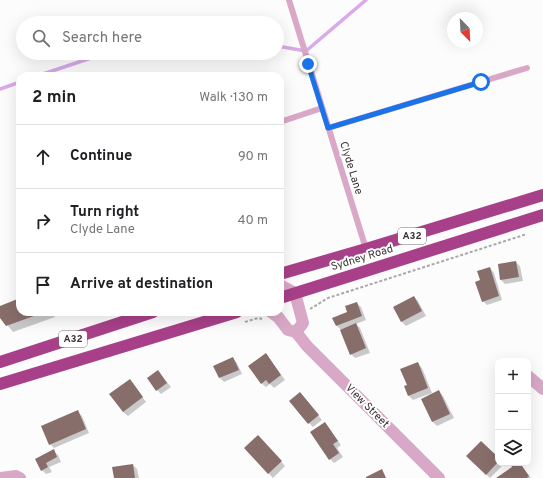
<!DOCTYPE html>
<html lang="en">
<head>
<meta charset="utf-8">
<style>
	body { margin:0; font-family:Overpass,sans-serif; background:#f2f2f2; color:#202124 }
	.controls { position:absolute; right:12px; bottom:12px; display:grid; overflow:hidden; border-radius:8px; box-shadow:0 4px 16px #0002 }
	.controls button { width:36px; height:36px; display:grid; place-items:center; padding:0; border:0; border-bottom:1px solid #e0e0e0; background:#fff; color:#202124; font:20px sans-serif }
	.compass { position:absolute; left:447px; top:12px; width:36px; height:36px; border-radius:50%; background:#fff; box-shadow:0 4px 16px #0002; rotate:156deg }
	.stop { position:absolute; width:12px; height:12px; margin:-9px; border:3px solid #1a73e8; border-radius:50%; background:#fff }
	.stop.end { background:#1a73e8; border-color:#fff; box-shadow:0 1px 4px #0008 }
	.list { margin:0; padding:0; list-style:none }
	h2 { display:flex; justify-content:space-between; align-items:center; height:52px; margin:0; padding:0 16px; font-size:17px }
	h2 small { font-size:13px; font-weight:400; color:#757577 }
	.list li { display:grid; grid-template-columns:26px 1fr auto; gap:12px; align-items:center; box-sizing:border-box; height:64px; padding:0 16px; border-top:1px solid #e0e0e0 }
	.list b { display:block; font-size:15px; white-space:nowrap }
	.list p { margin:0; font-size:13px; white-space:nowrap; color:#757577 }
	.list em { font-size:13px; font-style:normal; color:#757577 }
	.icon { flex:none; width:22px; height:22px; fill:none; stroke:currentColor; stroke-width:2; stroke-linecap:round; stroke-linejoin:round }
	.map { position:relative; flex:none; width:543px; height:478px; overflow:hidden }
	.search { position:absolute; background:#fff; box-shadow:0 4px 16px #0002; left:16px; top:16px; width:268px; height:44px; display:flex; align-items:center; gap:10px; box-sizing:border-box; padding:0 14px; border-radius:22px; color:#757577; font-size:15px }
	.panel { position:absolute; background:#fff; box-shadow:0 4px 16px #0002; left:16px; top:72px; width:268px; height:244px; border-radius:12px }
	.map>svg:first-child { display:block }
	.shadow { fill:#0003 }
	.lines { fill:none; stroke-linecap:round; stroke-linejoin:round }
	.stream { stroke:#d9a9e8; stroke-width:3.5 }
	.building { fill:#886e6a }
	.path { stroke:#aba7a8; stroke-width:2; stroke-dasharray:3 2; stroke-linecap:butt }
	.lane { stroke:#daa8c7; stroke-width:6 }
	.street { stroke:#daa8c7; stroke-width:12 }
	.highway { stroke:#a84089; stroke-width:12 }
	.route { stroke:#1a73e8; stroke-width:5 }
	.labels { text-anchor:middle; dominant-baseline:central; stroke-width:4; stroke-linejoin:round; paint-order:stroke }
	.shield { fill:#fff; stroke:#766e70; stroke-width:1 }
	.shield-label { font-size:10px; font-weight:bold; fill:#3b3032 }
	.street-label { font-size:11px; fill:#3b3032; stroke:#fff }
</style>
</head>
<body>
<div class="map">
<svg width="543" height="478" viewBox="0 0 543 478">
	<rect width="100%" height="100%" fill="#fcfcfc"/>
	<!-- shadow -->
	<path class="shadow" d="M516 262 520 266 523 281 505 284 501 280Z
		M490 268 494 273 502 300 487 305 483 301 481 281Z
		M414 297 418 301 426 316 406 326 402 322 395 307Z
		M20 300V312H53L55 317 13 332 0 316V307Z
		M356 303 361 307 366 320 356 324 360 328 370 353 355 358 351 354 341 330 337 326Z
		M266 354 285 380 274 388 270 384 266 387 261 383Z
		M233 358 237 363 242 374 224 382 220 378Z
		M418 363 422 368 432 393 413 400 409 396 408 386Z
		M158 371 171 387 161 394 157 390Z
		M134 385 146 402 128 416 123 412Z
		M439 392 443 396 454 418 437 426 433 422 422 400Z
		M304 398 322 420 313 427 309 423Z
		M78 412 82 416 89 433 54 448 50 444Z
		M325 423 341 445 337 448 343 457 334 463 330 459Z
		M262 440 285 466 273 478 245 448Z
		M53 451 58 455 61 462 49 467 52 472 46 474 42 470 36 459Z
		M467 456 498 458V463L504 464 490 478Z
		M516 463H519L531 478H498L513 467Z
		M133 465 137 469 139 478H115Z"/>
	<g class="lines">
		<!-- stream -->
		<path class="stream" d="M277 46 306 51 366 0
			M37 76 106 53
			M0 89 20 82"/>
	</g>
	<!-- building -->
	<path class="building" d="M516 261 519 277 500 280 498 264Z
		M490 267 499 296 482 302 475 282 480 280 477 271Z
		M414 296 422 311 401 322 393 307Z
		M20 298V312H45L6 326 0 318V306Z
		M357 302 362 316 336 326 332 318 347 312 345 306Z
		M356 323 366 348 350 355 340 330Z
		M266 353 281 375 269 384 266 380 261 384 248 366Z
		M233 357 239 370 219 378 213 366Z
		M418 362 428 388 408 396 404 386 407 385 400 369Z
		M158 370 167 383 156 391 147 378Z
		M130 379 143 397 123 412 109 394Z
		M439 390 450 414 432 422 421 399Z
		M300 392 319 415 308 424 289 401Z
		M78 410 86 429 49 445 41 426Z
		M325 422 338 441 333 444 339 453 329 460 310 432Z
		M258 435 282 461 268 474 244 448Z
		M481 441 498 457V462L486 475 466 456Z
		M54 449 57 457 46 463 48 467 41 471 35 459Z
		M514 463H520L529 476 527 478H496L512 467 511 465Z
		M133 464 135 478H114L112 467Z
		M382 469 386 478H366V477Z"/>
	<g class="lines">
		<!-- path -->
		<path class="path" d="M310 309 328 298 527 234
			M245 322 258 318 262 319"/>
		<!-- lane -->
		<path class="lane" d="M289 0 366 249
			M280 122 322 108
			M328 128 527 68"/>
		<!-- street -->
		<path class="street" d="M280 285 295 293 303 323 296 332
			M271 312 278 317 288 330 296 332 307 346 439 478
			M528 376 543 389
			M0 478 16 476 20 478"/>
		<!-- highway -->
		<path class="highway" d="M280 274 366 249 543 195
			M280 298 543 215
			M0 362 153 312
			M0 384 237 312"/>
	</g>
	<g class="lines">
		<!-- route -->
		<path class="route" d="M308 64 328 128 481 82"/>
	</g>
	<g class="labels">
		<!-- shield labels -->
		<g class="shield">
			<rect x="398" y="228" width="28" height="16" rx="3"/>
			<rect x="59" y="331" width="28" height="16" rx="3"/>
		</g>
		<g class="shield-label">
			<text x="412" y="236">A32</text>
			<text x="73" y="339">A32</text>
		</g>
		<!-- street labels -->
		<g class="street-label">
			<text transform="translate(351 168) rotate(73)">Clyde Lane</text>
			<text transform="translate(362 258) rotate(-17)">Sydney Road</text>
			<text transform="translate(367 406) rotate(45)">View Street</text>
		</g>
	</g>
</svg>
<div class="controls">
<button>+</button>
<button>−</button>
<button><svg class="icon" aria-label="layers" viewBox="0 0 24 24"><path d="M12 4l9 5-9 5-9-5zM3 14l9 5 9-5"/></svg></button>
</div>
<svg class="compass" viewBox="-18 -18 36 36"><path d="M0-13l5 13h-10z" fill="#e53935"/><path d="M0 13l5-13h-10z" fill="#757577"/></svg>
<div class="stop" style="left:481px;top:82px"></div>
<div class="stop end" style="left:308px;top:64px"></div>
<div class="search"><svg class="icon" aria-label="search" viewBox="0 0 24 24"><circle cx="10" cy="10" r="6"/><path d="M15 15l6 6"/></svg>Search here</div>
<section class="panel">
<h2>2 min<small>Walk · 130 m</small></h2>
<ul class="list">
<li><svg class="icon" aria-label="ahead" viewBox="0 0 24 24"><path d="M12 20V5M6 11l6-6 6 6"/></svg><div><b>Continue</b></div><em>90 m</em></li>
<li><svg class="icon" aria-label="right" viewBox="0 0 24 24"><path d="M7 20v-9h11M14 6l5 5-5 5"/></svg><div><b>Turn right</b><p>Clyde Lane</p></div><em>40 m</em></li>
<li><svg class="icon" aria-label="arrive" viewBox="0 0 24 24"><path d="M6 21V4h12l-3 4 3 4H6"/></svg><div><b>Arrive at destination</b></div></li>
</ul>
</section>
</div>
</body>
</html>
